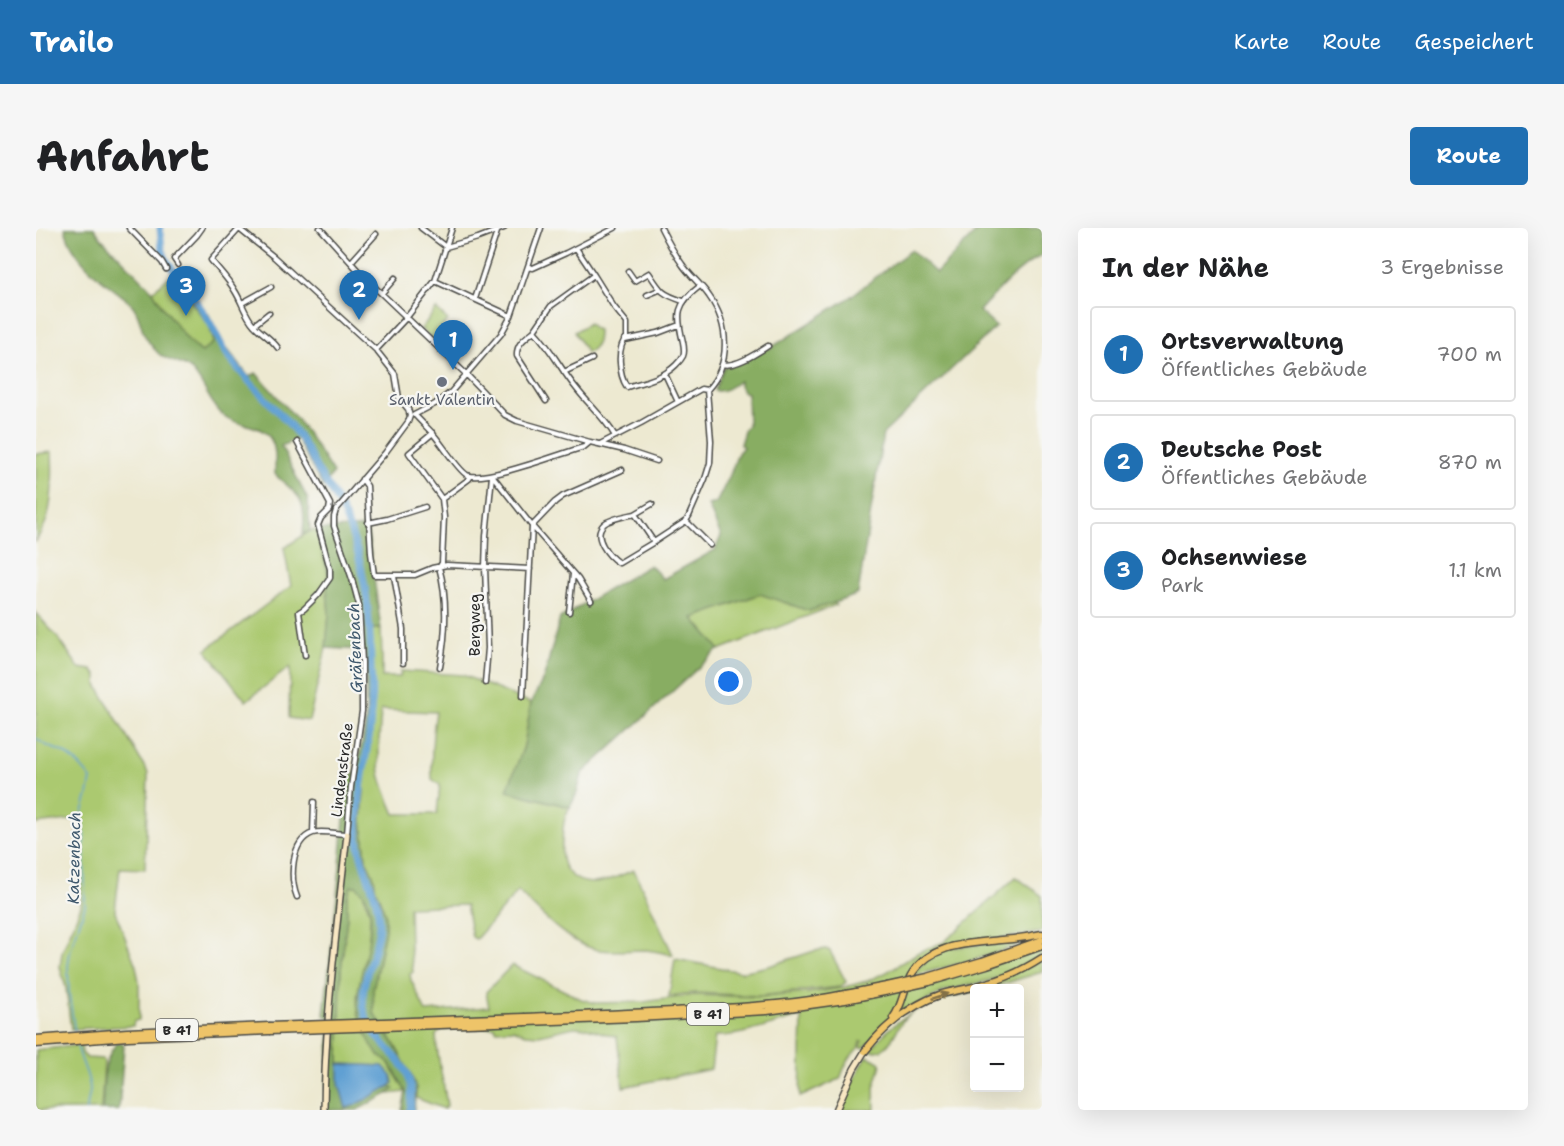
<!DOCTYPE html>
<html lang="de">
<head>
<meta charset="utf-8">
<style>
	body { margin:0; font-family:"Shantell Sans",sans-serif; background:#f6f6f6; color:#202124 }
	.controls { position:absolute; right:18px; bottom:18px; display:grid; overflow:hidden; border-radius:6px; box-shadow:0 6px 24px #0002 }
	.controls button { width:54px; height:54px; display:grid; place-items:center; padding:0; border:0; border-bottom:2px solid #e0e0e0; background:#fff; color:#202124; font:30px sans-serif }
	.you { position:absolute; left:693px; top:454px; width:21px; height:21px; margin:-15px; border:4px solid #fff; border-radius:50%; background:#1a73e8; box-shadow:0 0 0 9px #1a73e833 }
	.badge { display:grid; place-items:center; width:39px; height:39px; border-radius:50%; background:#1f6fb2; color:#fff; font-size:20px; font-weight:700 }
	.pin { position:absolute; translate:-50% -50px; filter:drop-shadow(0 2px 3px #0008) }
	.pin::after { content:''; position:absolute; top:32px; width:21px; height:18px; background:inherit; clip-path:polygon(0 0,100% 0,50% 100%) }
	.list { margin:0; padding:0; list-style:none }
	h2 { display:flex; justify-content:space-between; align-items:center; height:78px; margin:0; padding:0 24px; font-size:26px }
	h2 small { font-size:20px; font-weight:400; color:#757577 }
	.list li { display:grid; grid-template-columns:39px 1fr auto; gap:18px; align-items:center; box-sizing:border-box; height:96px; margin:0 12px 12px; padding:0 12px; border:2px solid #e0e0e0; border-radius:6px }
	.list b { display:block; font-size:22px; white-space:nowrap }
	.list p { margin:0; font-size:20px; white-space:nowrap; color:#757577 }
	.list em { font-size:20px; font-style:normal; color:#757577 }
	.map { position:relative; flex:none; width:1006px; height:882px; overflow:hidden; border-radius:6px }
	header { display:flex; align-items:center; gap:36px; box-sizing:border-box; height:84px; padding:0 30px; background:#1f6fb2; color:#fff }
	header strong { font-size:28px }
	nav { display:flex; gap:33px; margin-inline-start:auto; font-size:21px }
	.intro { display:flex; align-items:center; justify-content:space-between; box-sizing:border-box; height:144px; padding:0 36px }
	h1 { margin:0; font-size:42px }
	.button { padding:15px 27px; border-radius:6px; background:#1f6fb2; color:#fff; font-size:21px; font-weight:700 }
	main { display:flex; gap:36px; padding:0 36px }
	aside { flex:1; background:#fff; border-radius:6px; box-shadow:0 6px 24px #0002 }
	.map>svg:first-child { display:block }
	.green { fill:#abc970; stroke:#6b7a4e; stroke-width:1.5; fill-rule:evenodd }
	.forest { fill:#88ad62; stroke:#5a6c46; stroke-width:1.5 }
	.water { fill:#61a0d3; stroke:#46667f; stroke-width:1.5 }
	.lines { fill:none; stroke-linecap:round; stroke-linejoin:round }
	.stream { stroke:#61a0d3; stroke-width:1.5 }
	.river { stroke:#61a0d3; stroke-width:7 }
	.street-casing { stroke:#484844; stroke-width:7 }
	.secondary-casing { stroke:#484844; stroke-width:8 }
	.highway-casing { stroke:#484844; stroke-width:9 }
	.street { stroke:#fff; stroke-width:4 }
	.secondary { stroke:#f8e7c3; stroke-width:5 }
	.highway { stroke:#eec469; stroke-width:6 }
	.highway-bridge-casing { stroke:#484844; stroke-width:9; stroke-linecap:butt }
	.highway-bridge { stroke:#eec469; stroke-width:6 }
	.oneway { fill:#837047 }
	.worship-dot { fill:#6b7280; stroke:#f6f6f2; stroke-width:2 }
	.labels { text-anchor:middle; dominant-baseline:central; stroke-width:4.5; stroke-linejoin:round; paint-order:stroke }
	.shield { fill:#f6f6f2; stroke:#686867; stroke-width:1.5 }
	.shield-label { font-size:14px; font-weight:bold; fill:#2b2b2b }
	.worship-label { font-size:15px; fill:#5b616d; stroke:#f6f6f2 }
	.street-label { font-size:15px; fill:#2b2b2b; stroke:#f6f6f2 }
	.water-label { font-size:16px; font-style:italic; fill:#415a6e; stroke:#f6f6f2 }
</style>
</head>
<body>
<header>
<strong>Trailo</strong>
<nav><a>Karte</a><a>Route</a><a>Gespeichert</a></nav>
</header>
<div class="intro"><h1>Anfahrt</h1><a class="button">Route</a></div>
<main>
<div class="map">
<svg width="1006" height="882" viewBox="0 0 1006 882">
	<rect width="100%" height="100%" fill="#f6f6f2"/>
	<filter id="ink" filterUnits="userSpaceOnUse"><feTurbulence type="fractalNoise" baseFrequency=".0167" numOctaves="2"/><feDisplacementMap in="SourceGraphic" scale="12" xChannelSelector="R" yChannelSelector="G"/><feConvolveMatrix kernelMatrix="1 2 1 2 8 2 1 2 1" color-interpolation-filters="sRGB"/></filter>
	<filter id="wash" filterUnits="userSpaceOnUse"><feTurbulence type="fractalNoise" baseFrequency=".008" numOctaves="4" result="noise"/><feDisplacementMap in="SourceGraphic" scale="24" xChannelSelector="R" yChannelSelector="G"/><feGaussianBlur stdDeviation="1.35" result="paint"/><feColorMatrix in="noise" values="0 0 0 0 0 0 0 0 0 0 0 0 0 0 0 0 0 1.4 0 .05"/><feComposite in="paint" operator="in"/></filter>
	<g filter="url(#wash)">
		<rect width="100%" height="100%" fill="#ede9d1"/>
		<!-- green -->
		<path class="green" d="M135 47 173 97 178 114 166 124C145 109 129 85 117 63Z
			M400 81 412 92 397 111 385 101Z
			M553 95 557 100 562 102C562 114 561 119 551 125L538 104Z
			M16 224C17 245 17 276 9 296 6 302 3 308 0 313V226Z
			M280 302 292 339 291 361 293 386 290 420 273 493 253 490 254 439 210 473 170 422 255 358 248 320 274 303Z
			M725 366 773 383 798 374 800 377 683 422 657 390Z
			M0 385 23 411 43 440 56 442 61 448V457L112 545 109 641 84 640 79 683 100 738 103 754V792L98 793 97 798 35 801 30 760 24 739 26 724 45 678V663L41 591 0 596Z
			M335 401H345L346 428V449H364L365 443 427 447 495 475 488 518 471 563 534 579C527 589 527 603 526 615 525 627 525 636 533 645 552 665 577 650 598 642L637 727C628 725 619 723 610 722 594 722 578 724 563 722 533 717 503 684 482 663L440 711 436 709 430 677 373 679 374 720 377 744 374 746 375 752 390 784 453 779 450 764 476 737 545 771 559 775 608 774 658 767 725 769 771 765 806 760 831 753 851 744 883 724 908 714 980 649 1006 668V704L903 720 896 723 883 734 862 782 855 791 828 820 825 819 826 813H824L823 820C813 827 808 840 804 851L764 869 766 788C740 795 705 809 679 808L675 841 587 859 581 809 551 800 538 799 503 807 490 806 477 801 460 802 459 799 405 802 400 807C401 831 408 854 411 878L408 881 380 870V860L376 849 357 814 338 785 337 762 349 701V686L339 659 338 649 330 632 326 592 329 545 337 484ZM345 482 400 484C396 507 395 528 396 551L404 557 401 586H359C353 572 347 559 344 545 341 524 344 502 345 482Z
			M315 658H321L326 662 334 685 333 714 321 768 322 784 331 806 340 824 352 834 370 864 352 866 357 860 354 858 357 855 347 838 303 836 305 742 311 688V669Z
			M1006 709 941 731 875 748 880 741 907 721Z
			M1006 719V727L972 746 951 753 909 763 866 785 864 783 870 762Z
			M790 721 794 723 810 754 804 759 724 768 658 765 633 768 639 731 705 744 733 738 778 723Z
			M1006 732V744L954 760H942Z
			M938 761V764C919 767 887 775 871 788 858 799 857 825 836 823L835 821C863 784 895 773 938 761Z
			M45 817 46 825 51 830 67 831 68 834 65 882H0V822Z
			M831 828 844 834 845 836 838 860 839 882H806L816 855Z"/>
		<!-- forest -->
		<path class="forest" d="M29 0H58L66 11 117 63 126 79 155 116 166 124 178 114 173 97 135 47 140 43 173 87 189 118 213 149 220 145 260 190 274 209 297 245 287 259 261 211 245 218 272 272 274 303 267 307C268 294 270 276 260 266 254 259 246 254 239 246 239 235 241 220 234 210 223 194 202 200 187 187 174 176 169 158 158 145 149 134 133 135 123 126 116 119 110 112 107 103 104 94 103 86 97 78 91 70 83 66 76 60 56 45 34 25 29 0Z
			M944 0H1006V27C981 41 962 62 943 83L960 99 847 206 822 366C806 373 790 377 773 383L724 366 657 390 683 421 546 546 541 565 534 579 471 563 488 518 495 475 508 449 524 390 614 337 627 351 679 322 685 308 672 277 680 275 694 247 702 225 707 219 704 216 709 200 712 198 711 165 708 164 703 158V153C696 158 689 164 679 163V161L688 139C704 137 717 128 730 119L733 121 810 72 875 22 900 45Z
			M331 299 345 401H335L337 484 329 545 326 592 330 632 338 649 339 659 349 686V701L337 762 338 785 357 814 376 849 380 860 378 882H366L370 864C364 855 361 845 354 836 350 832 344 829 340 824 333 815 324 793 322 782 317 748 354 683 320 658H315L311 669V688L305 742 303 836 340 865 354 858 358 860 352 866 321 882H291V850L295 790 288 787 303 649 312 546 319 547C322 532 326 518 328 504 333 477 329 449 328 422L290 420 293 386 291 361 292 345 280 302Z
			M82 814 87 815 88 818 83 882H66C68 860 65 831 82 814Z"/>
		<!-- water -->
		<path class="water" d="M303 836 347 838 356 848 357 855 354 858 320 877 310 880 303 856Z"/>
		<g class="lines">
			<!-- stream -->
			<path class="stream" d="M0 510C9 519 16 519 26 524 38 530 47 541 55 551L52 567 46 587 48 608 49 678 34 724 32 738 33 765 39 805
				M41 816C43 831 55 849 54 863 53 869 51 875 51 882"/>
			<!-- river -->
			<path class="river" d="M124 0 126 20 130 31C142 51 158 68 170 88 179 101 183 116 193 129 212 156 238 177 258 202 268 214 275 229 282 243 291 257 301 272 308 287 330 335 334 387 335 438 336 458 336 479 334 499 330 535 321 570 322 606 322 638 344 665 343 697 342 722 327 745 327 770 327 812 365 821 374 854 377 863 375 873 374 882"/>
		</g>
	</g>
	<g filter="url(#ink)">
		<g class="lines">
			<defs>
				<path id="street" d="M93 0 126 34 130 41
					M202 0 238 29 340 122 359 146 363 170 372 181 374 188
					M284 0 327 48 430 146 469 187 481 193 554 214
					M385 0 410 19 442 10 468 0
					M203 1 175 32C183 42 193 52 199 63 206 74 209 87 218 97 225 105 236 111 242 120
					M540 20 558 47 515 78 498 103C515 120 525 142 540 160 553 177 569 190 579 208
					M315 34 340 6
					M142 37 138 31 161 7 166 0
					M492 39 497 40 530 25 579 0
					M592 43 599 53 613 45C625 64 626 66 647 73
					M558 47 578 79 591 95V109C580 119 583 147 591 159 603 155 620 152 631 144 636 141 644 134 647 128 649 124 648 119 647 114 640 86 640 76 664 58
					M399 53 475 88
					M346 65 359 50
					M611 67 623 62
					M439 71 461 4
					M206 75 235 59
					M218 97 233 85
					M498 103C489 110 480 116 481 128L510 173
					M589 112 622 105 643 97
					M340 122 371 89 399 53 416 0
					M686 136C699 140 721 125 732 118
					M528 144 556 131
					M629 146 642 174
					M378 187 399 176 415 164 465 106 475 88 505 0
					M379 187C385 194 392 200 398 207 406 216 422 242 431 247 449 255 526 225 548 219L554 214 588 222 621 233
					M397 205 373 225 406 271 408 289 406 335 404 338
					M261 214 294 276 293 282
					M564 216 605 195 665 161 671 162C696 136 693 96 673 68 665 56 654 48 646 36 638 25 631 12 625 0
					M456 247 496 298 487 468
					M326 251 331 258 335 325 338 347H379L396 340 411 337 494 341
					M406 271 433 251 435 248
					M599 286 616 276
					M650 293 674 317
					M332 295 351 291 389 279
					M618 314 583 335C573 329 555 308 568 296 575 290 590 288 599 286L618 314 650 293 653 288 669 251 674 235 675 213 671 162
					M403 339C412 371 410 407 404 439
					M358 348 367 401V435
					M555 373 542 351 496 298 519 274 527 268 586 242
					M533 384 537 346
					M269 427 263 384 268 381 282 367 294 350V341L282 297 285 290 293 282
					M449 455 452 420 449 339 450 308 456 248
					M277 605 278 574
					M261 669C254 651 254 613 277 605 286 602 301 606 311 606L315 559 326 483V434L323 377 316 351 298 298V289L300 282 349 225 372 194 374 188"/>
				<path id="secondary" d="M288 882C289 790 301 698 311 606
					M800 882 818 841 829 823"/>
				<path id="highway" d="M892 749 946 733 1006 712
					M893 754 951 737 1006 718
					M489 789C569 786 649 784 729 777 770 774 811 766 851 758
					M857 790C868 776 867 758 877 744 897 715 933 716 965 712 979 711 992 709 1006 706
					M490 794 600 790 731 783 809 772 853 763
					M0 811 91 804 233 798
					M0 816 92 809 233 803
					M829 823C850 796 874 777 906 766 921 762 937 760 951 755 971 750 989 741 1006 730"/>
			</defs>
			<!-- street casing -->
			<use href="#street" class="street-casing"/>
			<!-- secondary casing -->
			<use href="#secondary" class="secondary-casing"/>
			<!-- highway casing -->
			<use href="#highway" class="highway-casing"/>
			<!-- street -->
			<use href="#street" class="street"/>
			<!-- secondary -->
			<use href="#secondary" class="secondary"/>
			<!-- highway -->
			<use href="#highway" class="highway"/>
			<defs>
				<path id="highway-bridge" d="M851 758 892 749
					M853 763 893 754
					M233 798 489 789
					M233 803 490 794"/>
			</defs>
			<!-- highway-bridge casing -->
			<use href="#highway-bridge" class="highway-bridge-casing"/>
			<!-- highway-bridge -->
			<use href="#highway-bridge" class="highway-bridge"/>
		</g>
		<!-- one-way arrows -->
		<defs><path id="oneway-solid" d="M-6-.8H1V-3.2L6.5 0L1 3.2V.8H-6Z" transform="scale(1.5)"/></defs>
		<use class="oneway" href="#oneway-solid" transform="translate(904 768) rotate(-19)"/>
	</g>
	<!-- markers -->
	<circle class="worship-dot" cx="406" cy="154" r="6"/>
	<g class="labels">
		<!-- shield labels -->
		<g class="shield">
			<rect x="651" y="775" width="42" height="22" rx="4.5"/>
			<rect x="120" y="791" width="42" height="22" rx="4.5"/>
		</g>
		<g class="shield-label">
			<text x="672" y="786">B 41</text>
			<text x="141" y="802">B 41</text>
		</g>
		<!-- worship labels -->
		<g class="worship-label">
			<text x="406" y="172">Sankt Valentin</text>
		</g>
		<!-- street labels -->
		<g class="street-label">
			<text transform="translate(439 397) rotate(-90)">Bergweg</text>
			<text transform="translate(306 542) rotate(-83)">Lindenstraße</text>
		</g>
		<!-- water labels -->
		<g class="water-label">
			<text transform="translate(319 420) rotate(-92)">Gräfenbach</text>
			<text transform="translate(38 630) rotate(-89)">Katzenbach</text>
		</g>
	</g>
</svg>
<div class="controls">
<button>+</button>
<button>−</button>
</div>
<div class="you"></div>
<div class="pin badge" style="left:417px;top:142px">1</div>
<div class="pin badge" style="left:323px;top:92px">2</div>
<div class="pin badge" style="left:150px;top:88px">3</div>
</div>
<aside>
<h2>In der Nähe<small>3 Ergebnisse</small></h2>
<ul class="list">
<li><span class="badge">1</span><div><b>Ortsverwaltung</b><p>Öffentliches Gebäude</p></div><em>700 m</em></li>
<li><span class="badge">2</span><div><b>Deutsche Post</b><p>Öffentliches Gebäude</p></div><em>870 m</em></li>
<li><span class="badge">3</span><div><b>Ochsenwiese</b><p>Park</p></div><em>1.1 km</em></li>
</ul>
</aside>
</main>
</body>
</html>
